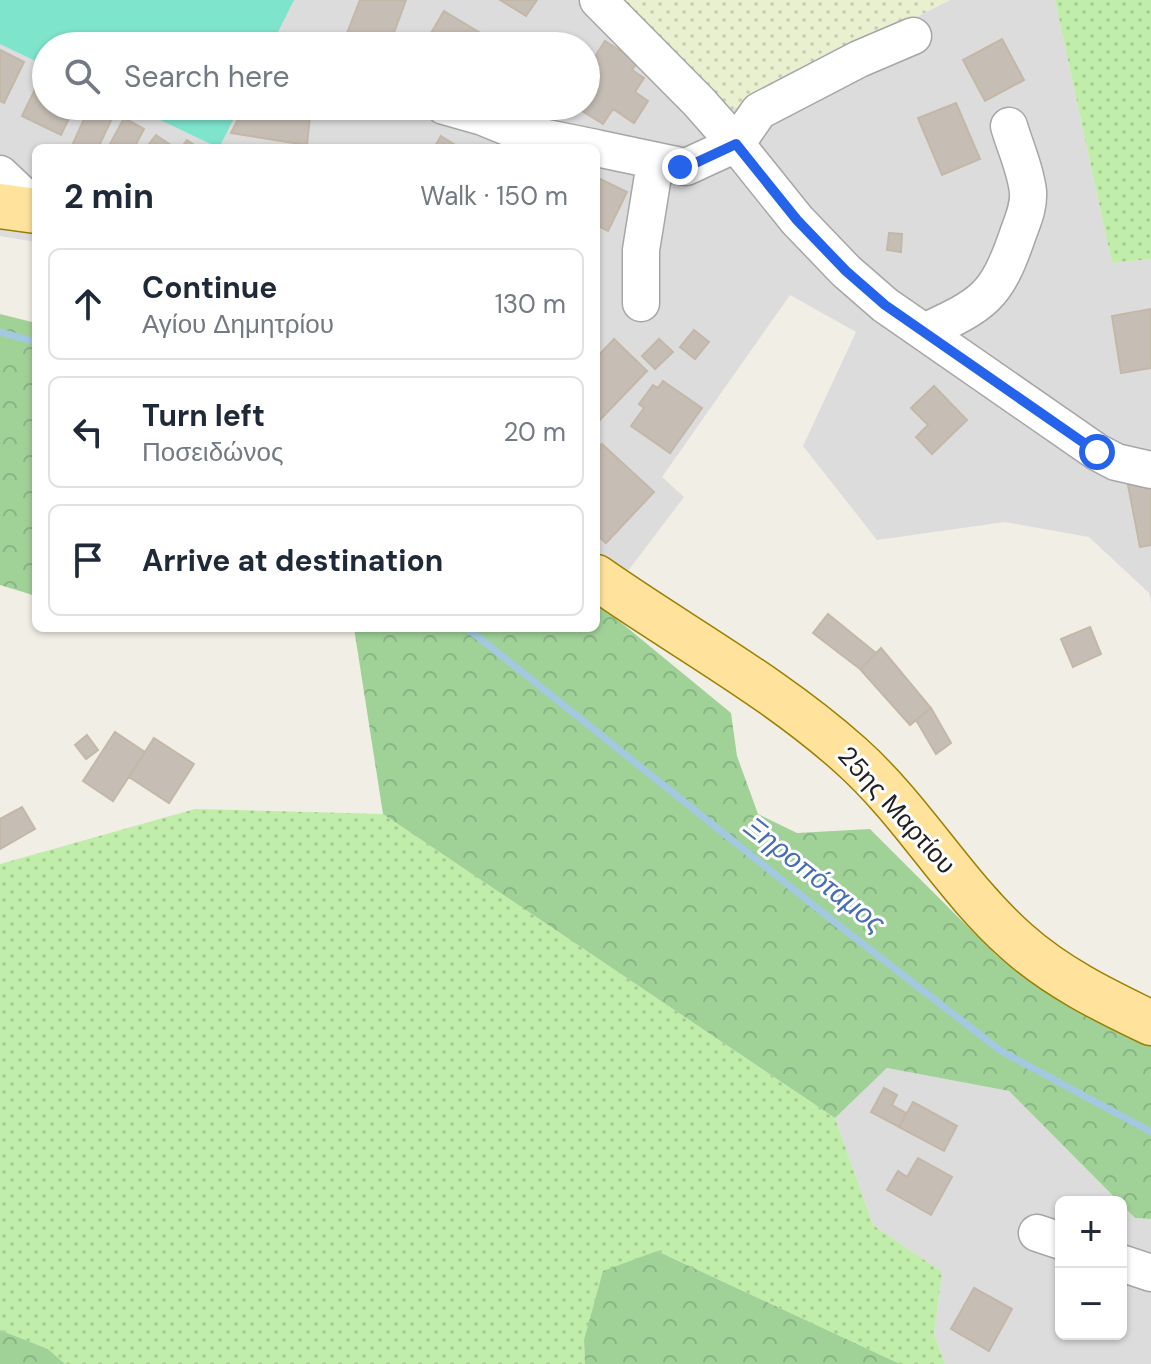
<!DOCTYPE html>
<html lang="en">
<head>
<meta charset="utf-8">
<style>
	body { margin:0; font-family:"DM Sans",sans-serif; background:#f2f2f3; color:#1f2937 }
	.controls { position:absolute; right:24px; bottom:24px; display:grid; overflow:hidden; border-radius:12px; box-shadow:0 2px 6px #0004 }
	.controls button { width:72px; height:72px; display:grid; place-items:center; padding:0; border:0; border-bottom:2px solid #e0e1e3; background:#fff; color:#1f2937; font:40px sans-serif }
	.stop { position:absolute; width:24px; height:24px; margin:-18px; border:6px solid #2563eb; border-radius:50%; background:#fff }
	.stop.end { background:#2563eb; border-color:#fff; box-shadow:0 2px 8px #0008 }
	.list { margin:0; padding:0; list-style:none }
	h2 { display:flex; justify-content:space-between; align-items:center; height:104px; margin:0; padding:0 32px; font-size:34px }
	h2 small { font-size:26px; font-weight:400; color:#747a83 }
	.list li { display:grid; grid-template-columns:52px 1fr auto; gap:24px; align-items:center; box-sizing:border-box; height:112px; margin:0 16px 16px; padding:0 16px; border:2px solid #e0e1e3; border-radius:12px }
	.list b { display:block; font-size:30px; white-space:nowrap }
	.list p { margin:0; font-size:26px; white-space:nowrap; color:#747a83 }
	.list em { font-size:26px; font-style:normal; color:#747a83 }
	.icon { flex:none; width:44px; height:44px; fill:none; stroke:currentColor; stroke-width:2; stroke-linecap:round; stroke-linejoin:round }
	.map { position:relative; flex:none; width:1151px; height:1364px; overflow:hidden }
	.search { position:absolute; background:#fff; box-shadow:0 2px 6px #0004; left:32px; top:32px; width:568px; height:88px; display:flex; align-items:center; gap:20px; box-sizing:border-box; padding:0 28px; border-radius:44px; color:#747a83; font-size:30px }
	.panel { position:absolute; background:#fff; box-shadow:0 2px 6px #0004; left:32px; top:144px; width:568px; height:488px; border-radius:12px }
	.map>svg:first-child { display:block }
	.residential { fill:#dddcdc; fill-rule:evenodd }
	.farmland { fill:url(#farmland-dots) }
	.grass { fill:url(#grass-dots) }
	.forest { fill:url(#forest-crowns) }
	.pitch { fill:#7fe4cc }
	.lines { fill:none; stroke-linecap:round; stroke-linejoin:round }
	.stream { stroke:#a3c9e0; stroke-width:7 }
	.building { fill:#c6beb4; stroke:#c3b7a7; stroke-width:2 }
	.minor-casing { stroke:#a6a6a6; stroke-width:39 }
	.major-casing { stroke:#9b7f00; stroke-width:47 }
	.minor { stroke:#fff; stroke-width:36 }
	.major { stroke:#ffe39c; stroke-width:44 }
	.route { stroke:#2563eb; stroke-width:10 }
	.labels { text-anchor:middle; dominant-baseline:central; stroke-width:6; stroke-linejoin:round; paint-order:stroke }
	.street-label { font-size:26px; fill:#1f1f1f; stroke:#fff }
	.water-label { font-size:28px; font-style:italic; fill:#466db5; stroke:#fff }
</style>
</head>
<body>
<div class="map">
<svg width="1151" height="1364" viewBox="0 0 1151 1364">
	<defs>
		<pattern id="farmland-dots" width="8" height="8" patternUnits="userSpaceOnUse" patternTransform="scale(2)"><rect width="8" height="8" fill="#e9f0d0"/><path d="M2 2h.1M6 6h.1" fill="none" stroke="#c7cdb2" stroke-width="1.8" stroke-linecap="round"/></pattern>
		<pattern id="grass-dots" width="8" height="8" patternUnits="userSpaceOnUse" patternTransform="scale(2)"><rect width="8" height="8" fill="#c0eda9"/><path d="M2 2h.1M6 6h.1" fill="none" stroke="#a5cb91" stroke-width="1.8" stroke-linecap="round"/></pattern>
		<pattern id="forest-crowns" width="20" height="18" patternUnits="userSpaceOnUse" patternTransform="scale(2)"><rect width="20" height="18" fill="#a0d298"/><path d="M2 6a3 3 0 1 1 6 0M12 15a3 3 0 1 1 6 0" fill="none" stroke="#89b483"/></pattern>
	</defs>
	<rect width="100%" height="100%" fill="#f1eee5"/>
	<!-- residential -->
	<path class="residential" d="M0 0H617L725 113 950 0H1055L1112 263 1151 259V602L1149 593 1089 537 1005 522 877 540 803 446 856 332 790 295 662 477 684 497 602 605 596 602V148H36V242L0 236ZM46 46H586V106H46Z
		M887 1068 1009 1091 1119 1202H1061V1334H1121V1204L1135 1218 1151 1219V1364H945L934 1334 942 1272 873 1225 835 1118Z"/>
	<!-- farmland -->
	<path class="farmland" d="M617 0H950L725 113Z"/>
	<!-- grass -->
	<path class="grass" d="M1055 0H1151V259L1112 263Z
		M195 809 383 814 835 1118 873 1225 942 1272 934 1334 945 1364H900L657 1251 584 1340 585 1364H65L48 1349 0 1330V864Z"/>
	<!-- forest -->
	<path class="forest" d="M0 314 36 323V596L0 585Z
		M596 602 731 713 737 756 758 814 797 833 870 829 997 956 1151 1042V1219L1135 1218 1009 1091 887 1068 835 1118 383 814 354 628H596Z
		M657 1251 900 1364H585L584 1340 603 1271Z
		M0 1330 48 1349 65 1364H0Z"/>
	<!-- pitch -->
	<path class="pitch" d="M0 0H294L271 46H46V66L0 44Z
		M131 106H240L219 148Z"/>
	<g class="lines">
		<!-- stream -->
		<path class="stream" d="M0 332 36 342
			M467 628 832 920 1001 1051 1151 1132"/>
	</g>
	<!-- building -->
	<path class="building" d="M360 0H406L389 46H342Z
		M500 0H537L526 16Z
		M444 11 502 46H431L437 36 431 33Z
		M1002 39 1024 80 985 101 963 60Z
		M605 41 638 62 632 70 644 78 635 92 648 101 634 123 613 109 603 124 574 106H586V70Z
		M0 50 24 62 4 103 0 101Z
		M42 75 46 77V106H75L61 135 22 116Z
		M956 103 980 159 942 175 918 118Z
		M90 106 114 114 98 148H71Z
		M245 106H311L307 145 231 133Z
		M124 118 144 129 134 148H108Z
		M156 135 175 148H146Z
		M441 136 460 148H434Z
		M187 140 199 148H181Z
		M596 177 627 192 608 231 596 225Z
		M889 233 902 234 901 252 887 250Z
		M1151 309V368L1121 373 1112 316Z
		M694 330 709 342 695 359 680 347Z
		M614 339 647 371 596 424V358Z
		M659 339 673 352 655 369 642 356Z
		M663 381 702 408 670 453 631 426 644 408 639 404 653 385 658 388Z
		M934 386 967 420 932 454 916 437 928 425 911 408Z
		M602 444 654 492 606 543 596 534V450Z
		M1151 481V545L1140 547 1128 485Z
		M828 614 876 653 860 669 813 633Z
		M1090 627 1101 654 1073 667 1061 639Z
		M881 648 931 708 910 725 860 669Z
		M931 708 951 743 936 754 916 720Z
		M115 732 145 752 113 801 83 781Z
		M87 735 98 750 86 759 75 745Z
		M154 738 194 764 169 803 129 777Z
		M22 807 35 829 0 849V819Z
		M884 1088 897 1095 892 1105 906 1113 899 1127 871 1112Z
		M913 1102 957 1126 944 1151 899 1127Z
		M918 1158 952 1177 931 1215 887 1190 898 1171 907 1177Z
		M974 1288 1012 1309 989 1351 951 1329Z"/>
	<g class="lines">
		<defs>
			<path id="minor" d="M598 0 699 102 736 144 797 220 846 271 885 305 1097 452 1116 462 1151 470
				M444 106 483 117 522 133 596 148
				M596 148 686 167 736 144 759 111 859 59 913 36
				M0 174 36 208
				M641 303V250L655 163
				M924 332C984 304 996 298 1018 234 1023 220 1029 207 1028 192 1026 170 1015 147 1009 126
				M1037 1233 1061 1241
				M1121 1263 1151 1273"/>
			<path id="major" d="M0 206 36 211
				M596 577C680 636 773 686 850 755 913 811 954 886 1016 941 1056 977 1103 1000 1151 1023"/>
		</defs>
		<!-- minor casing -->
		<use href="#minor" class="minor-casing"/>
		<!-- major casing -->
		<use href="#major" class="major-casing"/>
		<!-- minor -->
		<use href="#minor" class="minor"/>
		<!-- major -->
		<use href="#major" class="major"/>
	</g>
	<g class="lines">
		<!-- route -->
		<path class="route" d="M680 167 691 165 736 144 797 220 846 271 885 305 1097 452"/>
	</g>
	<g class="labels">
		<!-- street labels -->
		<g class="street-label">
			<text transform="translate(897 810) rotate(48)">25ης Μαρτίου</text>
		</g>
		<!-- water labels -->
		<g class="water-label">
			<text transform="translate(815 875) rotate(38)">Ξηροπόταμος</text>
		</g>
	</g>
</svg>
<div class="controls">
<button>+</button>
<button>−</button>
</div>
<div class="stop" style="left:1097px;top:452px"></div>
<div class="stop end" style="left:680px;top:167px"></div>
<div class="search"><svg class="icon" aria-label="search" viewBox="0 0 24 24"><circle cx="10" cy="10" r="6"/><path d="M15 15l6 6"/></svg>Search here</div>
<section class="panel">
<h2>2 min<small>Walk · 150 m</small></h2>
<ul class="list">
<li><svg class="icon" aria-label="ahead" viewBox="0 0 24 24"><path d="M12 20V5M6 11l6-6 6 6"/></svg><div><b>Continue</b><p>Αγίου Δημητρίου</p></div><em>130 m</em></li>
<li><svg class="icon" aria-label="left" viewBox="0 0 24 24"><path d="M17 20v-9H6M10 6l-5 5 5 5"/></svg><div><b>Turn left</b><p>Ποσειδώνος</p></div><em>20 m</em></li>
<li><svg class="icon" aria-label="arrive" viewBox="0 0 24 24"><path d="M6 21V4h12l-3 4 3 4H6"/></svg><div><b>Arrive at destination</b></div></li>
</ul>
</section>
</div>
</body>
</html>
